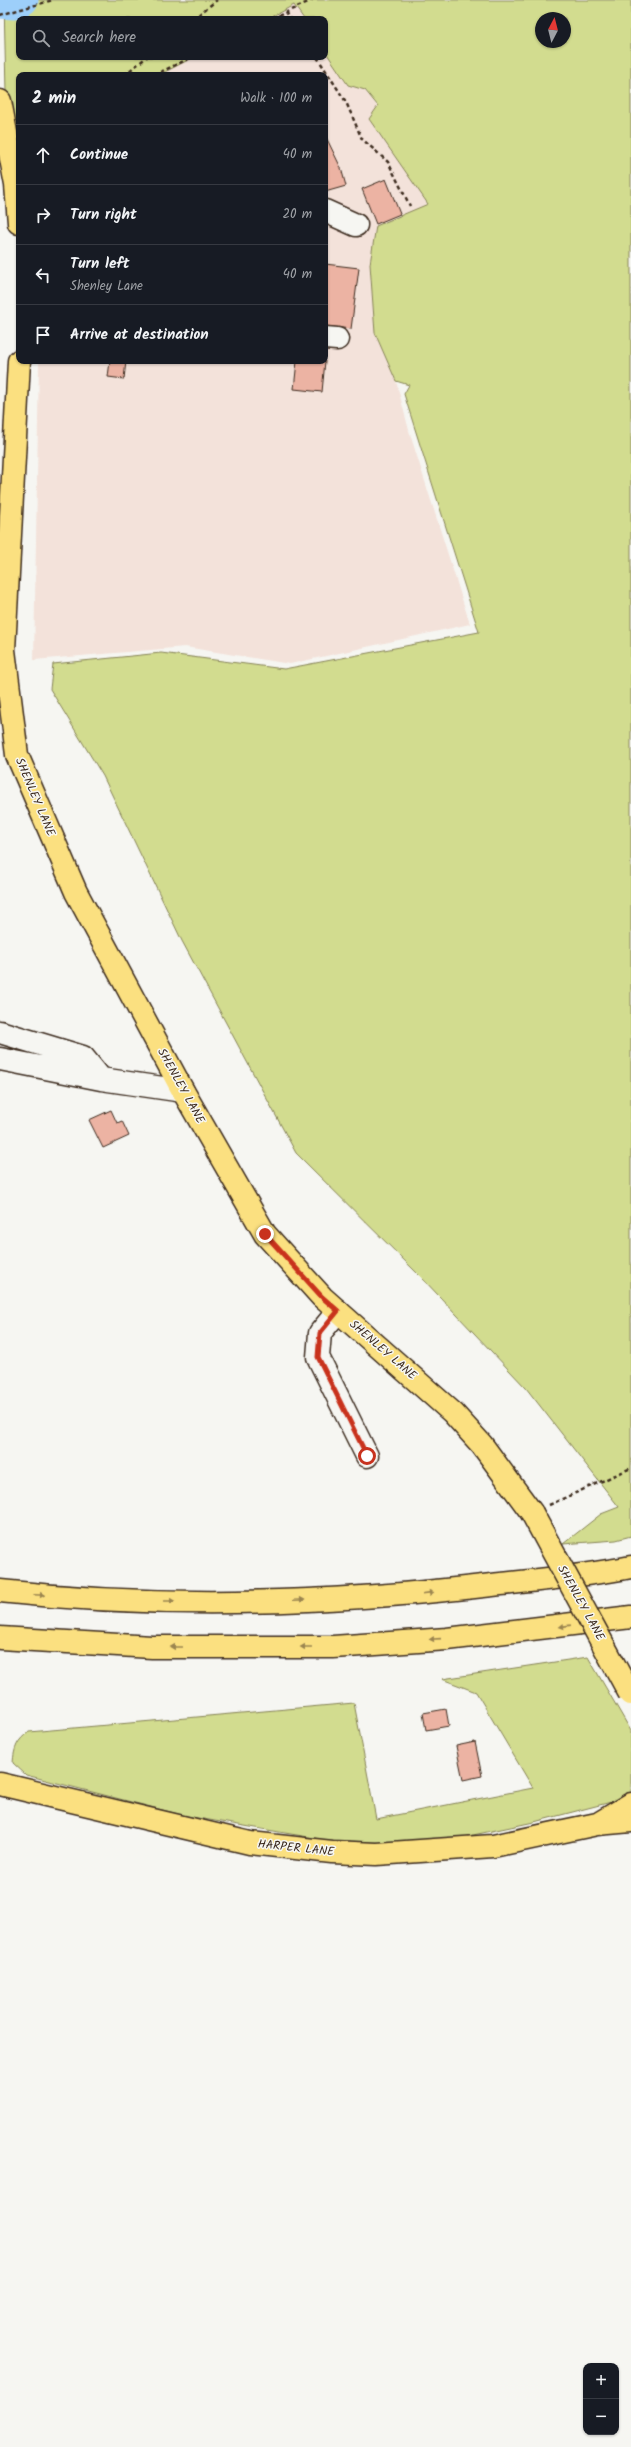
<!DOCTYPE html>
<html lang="en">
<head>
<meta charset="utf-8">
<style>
	body { margin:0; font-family:Kalam,sans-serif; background:#242831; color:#f1f3f6 }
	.controls { position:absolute; right:12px; bottom:12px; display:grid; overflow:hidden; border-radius:8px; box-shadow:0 1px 3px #0004 }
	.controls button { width:36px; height:36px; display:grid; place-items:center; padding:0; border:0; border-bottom:1px solid #363941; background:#171b24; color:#f1f3f6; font:20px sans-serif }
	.compass { position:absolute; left:535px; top:12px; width:36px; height:36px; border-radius:50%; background:#171b24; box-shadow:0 1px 3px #0004; rotate:7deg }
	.stop { position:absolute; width:12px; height:12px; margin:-9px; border:3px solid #c8321e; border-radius:50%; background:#fff }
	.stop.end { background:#c8321e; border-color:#fff; box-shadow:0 1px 4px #0008 }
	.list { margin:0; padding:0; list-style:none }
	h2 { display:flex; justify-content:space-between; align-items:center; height:52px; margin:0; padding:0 16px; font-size:17px }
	h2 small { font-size:13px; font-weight:400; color:#9ea1a6 }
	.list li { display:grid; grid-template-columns:26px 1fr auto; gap:12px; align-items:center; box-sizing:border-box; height:60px; padding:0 16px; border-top:1px solid #363941 }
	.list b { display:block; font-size:15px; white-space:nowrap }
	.list p { margin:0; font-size:13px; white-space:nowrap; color:#9ea1a6 }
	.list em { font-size:13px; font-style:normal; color:#9ea1a6 }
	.icon { flex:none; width:22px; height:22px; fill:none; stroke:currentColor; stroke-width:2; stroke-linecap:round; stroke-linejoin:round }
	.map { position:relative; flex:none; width:631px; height:2447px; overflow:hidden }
	.search { position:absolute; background:#171b24; box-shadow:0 1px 3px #0004; left:16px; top:16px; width:312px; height:44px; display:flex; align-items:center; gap:10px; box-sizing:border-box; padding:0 14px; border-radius:8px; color:#9ea1a6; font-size:15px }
	.panel { position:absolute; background:#171b24; box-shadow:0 1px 3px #0004; left:16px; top:72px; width:312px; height:292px; border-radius:8px }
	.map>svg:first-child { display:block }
	.built { fill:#f3e2da }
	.green { fill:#d2dc8f; stroke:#868356; fill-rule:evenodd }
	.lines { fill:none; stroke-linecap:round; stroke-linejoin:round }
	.river { stroke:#9dcffa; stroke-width:31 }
	.building { fill:#ecb3a3; stroke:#3b2a1e }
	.minor-casing { stroke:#3b2a1e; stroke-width:25 }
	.major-casing { stroke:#3b2a1e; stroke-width:25 }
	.highway-casing { stroke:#3b2a1e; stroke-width:25 }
	.path { stroke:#3b2a1e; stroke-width:2.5; stroke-dasharray:4 3; stroke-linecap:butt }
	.minor { stroke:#f6f6f2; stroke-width:22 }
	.major { stroke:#fbe080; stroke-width:22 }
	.highway { stroke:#fbe080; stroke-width:22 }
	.major-bridge-casing { stroke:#3b2a1e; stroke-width:25; stroke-linecap:butt }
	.major-bridge { stroke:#fbe080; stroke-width:22 }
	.oneway { fill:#9b854f }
	.route { stroke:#c8321e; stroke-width:5 }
	.labels { text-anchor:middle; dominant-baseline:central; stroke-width:3; stroke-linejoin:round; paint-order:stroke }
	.street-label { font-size:12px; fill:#3b2a1e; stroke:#f6f6f2 }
</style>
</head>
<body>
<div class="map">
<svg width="631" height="2447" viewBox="0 0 631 2447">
	<rect width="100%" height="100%" fill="#f6f6f2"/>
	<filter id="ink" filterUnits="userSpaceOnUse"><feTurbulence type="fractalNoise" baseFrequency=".025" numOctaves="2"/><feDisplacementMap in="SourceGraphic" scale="8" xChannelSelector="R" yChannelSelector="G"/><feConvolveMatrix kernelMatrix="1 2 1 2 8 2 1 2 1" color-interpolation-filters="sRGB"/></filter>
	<g filter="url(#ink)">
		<!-- built -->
		<path class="built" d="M294 5 304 19H267Z
			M325 51 348 85 365 90 378 107 369 119 428 204 370 264 375 333 396 381 410 434 470 624 290 664 185 647 34 660 39 361H325V75H159L194 57H325Z"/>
		<!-- green -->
		<path class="green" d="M4 0H631V1536L616 1540 563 1544 601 1514 619 1507 526 1388 422 1278 296 1153 182 941 103 776 50 689 53 664 161 653 284 669 479 632 404 394 409 385 396 381 375 333 370 264 376 226 428 204 369 119 378 106 365 90 348 85 325 51V19H304L294 5 267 19H19V57H194L159 75H19V164L6 93ZM541 18H565V42H541Z
			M588 1657 631 1731V1792L615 1801 534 1822 459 1838 392 1843 326 1840 186 1816 26 1775 13 1763C14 1748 17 1740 29 1732L354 1703 376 1819 533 1788 476 1692 442 1679Z"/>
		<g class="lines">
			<!-- river -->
			<path class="river" d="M0 3 14 4 23 0"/>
		</g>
		<!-- building -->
		<path class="building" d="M325 135 341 168 346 186 325 192Z
			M386 179 400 214 376 224 362 189Z
			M325 264 359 268 351 329 325 326Z
			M110 361H126L124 379 108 377Z
			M297 361H325L322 392 294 389Z
			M111 1110 117 1123 122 1121 129 1136 103 1148 89 1120Z
			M446 1709 449 1726 426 1730 423 1713Z
			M475 1742 482 1776 463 1780 456 1746Z"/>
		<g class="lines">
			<defs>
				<path id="minor" d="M325 211 356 225
					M325 338 337 339
					M0 1032 83 1057 101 1079
					M0 1059 101 1079 183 1091
					M338 1311 320 1333 318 1357 367 1456"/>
				<path id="major" d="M0 101 16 185 19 223
					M19 361 4 650 17 755 76 892 183 1091 265 1234 322 1297 453 1413 482 1445 532 1513
					M0 1784 250 1843 332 1852 376 1854 493 1846 597 1824 631 1821
					M601 1822 631 1804"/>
				<path id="highway" d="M0 1591C163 1609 330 1604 492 1585 539 1580 585 1576 631 1567
					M0 1638 152 1647H333L447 1639 631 1617"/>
			</defs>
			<!-- minor casing -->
			<use href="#minor" class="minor-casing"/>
			<!-- major casing -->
			<use href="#major" class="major-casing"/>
			<!-- highway casing -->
			<use href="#highway" class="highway-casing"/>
			<!-- path -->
			<path class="path" d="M285 12 290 19
				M0 15 53 0
				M193 19 217 0
				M272 19 312 0
				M317 57 346 102 362 139 388 162 410 206
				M124 75 147 57
				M154 75 192 57
				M549 1505 631 1468"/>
			<!-- minor -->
			<use href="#minor" class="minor"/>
			<!-- major -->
			<use href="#major" class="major"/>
			<!-- highway -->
			<use href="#highway" class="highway"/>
			<defs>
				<path id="major-bridge" d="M532 1513 630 1694"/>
			</defs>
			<!-- major-bridge casing -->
			<use href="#major-bridge" class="major-bridge-casing"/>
			<!-- major-bridge -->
			<use href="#major-bridge" class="major-bridge"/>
		</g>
		<!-- one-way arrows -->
		<defs><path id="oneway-solid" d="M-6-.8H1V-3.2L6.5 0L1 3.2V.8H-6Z"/></defs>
		<g class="oneway">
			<use href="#oneway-solid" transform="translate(428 1593) rotate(-7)"/>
			<use href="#oneway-solid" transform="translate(39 1595) rotate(3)"/>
			<use href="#oneway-solid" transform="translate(299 1600) rotate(-3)"/>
			<use href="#oneway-solid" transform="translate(169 1601)"/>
			<use href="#oneway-solid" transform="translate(565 1626) rotate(172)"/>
			<use href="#oneway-solid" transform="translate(435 1639) rotate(176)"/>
			<use href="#oneway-solid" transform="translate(176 1647) rotate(180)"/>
			<use href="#oneway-solid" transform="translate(306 1647) rotate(180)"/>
		</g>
	</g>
	<g class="lines" filter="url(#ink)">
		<!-- route -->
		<path class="route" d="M265 1234 322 1297 338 1311 320 1333 318 1357 367 1456"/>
	</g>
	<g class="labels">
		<!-- street labels -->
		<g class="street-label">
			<text transform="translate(35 797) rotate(67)">SHENLEY LANE</text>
			<text transform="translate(181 1086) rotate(61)">SHENLEY LANE</text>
			<text transform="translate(383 1350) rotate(41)">SHENLEY LANE</text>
			<text transform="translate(581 1603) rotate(61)">SHENLEY LANE</text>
			<text transform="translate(296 1848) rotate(6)">HARPER LANE</text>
		</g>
	</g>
</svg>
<div class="controls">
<button>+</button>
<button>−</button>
</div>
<svg class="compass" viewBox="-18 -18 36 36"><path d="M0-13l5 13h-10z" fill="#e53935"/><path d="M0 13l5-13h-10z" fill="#9ea1a6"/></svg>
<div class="stop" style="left:367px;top:1456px"></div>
<div class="stop end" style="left:265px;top:1234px"></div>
<div class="search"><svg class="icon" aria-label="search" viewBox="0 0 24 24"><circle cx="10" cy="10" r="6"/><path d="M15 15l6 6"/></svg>Search here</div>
<section class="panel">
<h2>2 min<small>Walk · 100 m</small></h2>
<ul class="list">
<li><svg class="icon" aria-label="ahead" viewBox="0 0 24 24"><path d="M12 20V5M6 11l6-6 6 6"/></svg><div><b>Continue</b></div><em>40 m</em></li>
<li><svg class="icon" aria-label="right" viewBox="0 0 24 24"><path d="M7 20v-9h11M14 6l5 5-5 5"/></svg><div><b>Turn right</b></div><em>20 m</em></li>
<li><svg class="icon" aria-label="left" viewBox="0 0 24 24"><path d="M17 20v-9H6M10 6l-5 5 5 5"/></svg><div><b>Turn left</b><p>Shenley Lane</p></div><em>40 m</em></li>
<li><svg class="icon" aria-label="arrive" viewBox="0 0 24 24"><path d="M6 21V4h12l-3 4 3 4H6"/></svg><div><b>Arrive at destination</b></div></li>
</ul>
</section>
</div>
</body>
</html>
